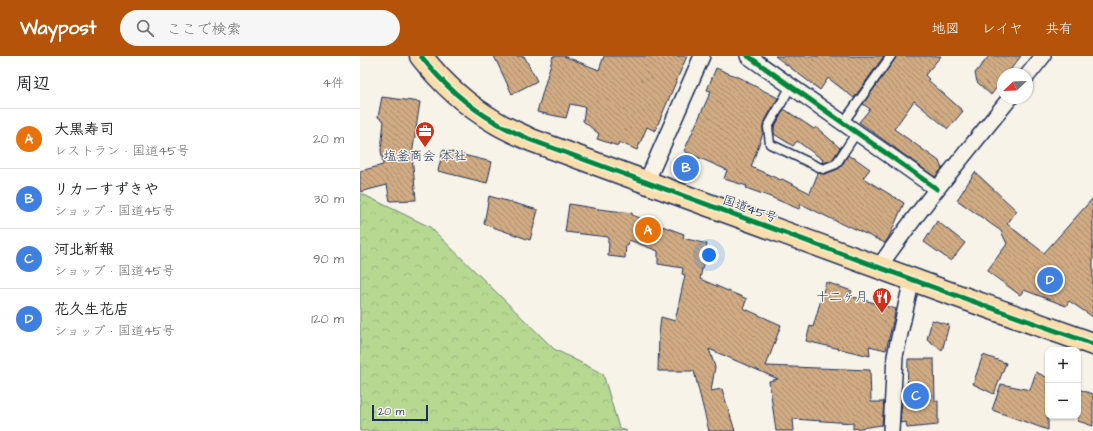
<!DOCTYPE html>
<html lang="ja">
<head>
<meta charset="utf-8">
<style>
	body { margin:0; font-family:"Architects Daughter","Klee One",sans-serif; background:#f6f6f6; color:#202124 }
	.controls { position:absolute; right:12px; bottom:12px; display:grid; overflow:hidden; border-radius:8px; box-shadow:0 1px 3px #0004 }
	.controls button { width:36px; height:36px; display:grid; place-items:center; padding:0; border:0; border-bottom:1px solid #e0e0e0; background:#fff; color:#202124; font:20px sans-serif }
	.compass { position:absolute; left:637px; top:12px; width:36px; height:36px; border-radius:50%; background:#fff; box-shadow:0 1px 3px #0004; rotate:247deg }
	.scale { position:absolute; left:12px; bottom:10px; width:56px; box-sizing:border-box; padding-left:4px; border:2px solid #1b2f5e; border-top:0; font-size:11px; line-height:14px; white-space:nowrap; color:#1b2f5e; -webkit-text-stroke:3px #f7f3e8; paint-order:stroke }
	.you { position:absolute; left:349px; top:199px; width:14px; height:14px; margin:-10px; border:3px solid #fff; border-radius:50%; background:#1a73e8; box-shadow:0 0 0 6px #1a73e833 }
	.badge { display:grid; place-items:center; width:26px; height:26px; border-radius:50%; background:#b45309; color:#fff; font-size:13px; font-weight:700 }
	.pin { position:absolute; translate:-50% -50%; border:2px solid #fff; box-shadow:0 1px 4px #0006 }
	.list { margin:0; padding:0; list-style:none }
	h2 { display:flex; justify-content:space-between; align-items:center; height:52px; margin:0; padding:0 16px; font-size:17px }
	h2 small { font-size:13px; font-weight:400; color:#757577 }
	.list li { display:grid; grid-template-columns:26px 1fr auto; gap:12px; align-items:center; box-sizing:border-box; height:60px; padding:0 16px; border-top:1px solid #e0e0e0 }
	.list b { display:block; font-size:15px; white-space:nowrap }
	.list p { margin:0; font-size:13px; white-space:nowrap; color:#757577 }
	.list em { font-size:13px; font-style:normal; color:#757577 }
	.icon { flex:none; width:22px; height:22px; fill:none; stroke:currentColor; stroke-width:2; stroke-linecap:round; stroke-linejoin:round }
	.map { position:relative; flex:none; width:733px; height:375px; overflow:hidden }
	header { display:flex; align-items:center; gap:24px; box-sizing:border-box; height:56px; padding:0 20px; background:#b45309; color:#fff }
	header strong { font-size:19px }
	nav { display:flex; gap:22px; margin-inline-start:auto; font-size:14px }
	.search { width:280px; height:36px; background:#f6f6f6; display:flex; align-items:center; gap:10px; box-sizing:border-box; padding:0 14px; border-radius:22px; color:#757577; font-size:15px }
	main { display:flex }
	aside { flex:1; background:#fff }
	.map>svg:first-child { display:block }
	.forest { fill:url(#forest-crowns); stroke:#698478 }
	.building { fill:url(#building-back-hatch); stroke:#1b2f5e }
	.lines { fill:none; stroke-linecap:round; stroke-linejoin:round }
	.lane-casing { stroke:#1b2f5e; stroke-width:11 }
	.street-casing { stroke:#1b2f5e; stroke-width:18 }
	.highway-casing { stroke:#1b2f5e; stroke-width:25 }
	.lane { stroke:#f7f3e8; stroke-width:8 }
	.street { stroke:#f7f3e8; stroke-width:15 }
	.highway { stroke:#f9deab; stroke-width:22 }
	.cycleway-casing { stroke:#f7f3e8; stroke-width:8 }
	.cycleway { stroke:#00873e; stroke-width:5 }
	.labels { text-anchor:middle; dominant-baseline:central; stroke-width:3; stroke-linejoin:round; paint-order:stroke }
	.poi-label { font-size:13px; fill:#1b2f5e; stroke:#f7f3e8 }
	.street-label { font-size:13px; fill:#1b2f5e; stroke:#f7f3e8 }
</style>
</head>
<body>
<header>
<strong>Waypost</strong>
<div class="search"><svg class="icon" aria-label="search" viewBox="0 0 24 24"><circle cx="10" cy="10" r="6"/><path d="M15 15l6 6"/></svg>ここで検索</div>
<nav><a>地図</a><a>レイヤ</a><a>共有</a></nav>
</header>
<main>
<aside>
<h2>周辺<small>4件</small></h2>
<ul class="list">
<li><span class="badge" style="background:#e8710a">A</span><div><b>大黒寿司</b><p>レストラン · 国道45号</p></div><em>20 m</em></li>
<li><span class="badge" style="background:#3f7fe0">B</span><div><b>リカーすずきや</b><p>ショップ · 国道45号</p></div><em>30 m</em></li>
<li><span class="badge" style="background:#3f7fe0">C</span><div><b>河北新報</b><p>ショップ · 国道45号</p></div><em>90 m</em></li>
<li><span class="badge" style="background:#3f7fe0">D</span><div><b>花久生花店</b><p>ショップ · 国道45号</p></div><em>120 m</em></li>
</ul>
</aside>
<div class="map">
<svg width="733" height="375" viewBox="0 0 733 375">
	<defs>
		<pattern id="forest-crowns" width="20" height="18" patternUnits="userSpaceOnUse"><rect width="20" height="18" fill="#b7d891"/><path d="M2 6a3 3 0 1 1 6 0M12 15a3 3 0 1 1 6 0" fill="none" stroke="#9dba7f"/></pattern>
		<pattern id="building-back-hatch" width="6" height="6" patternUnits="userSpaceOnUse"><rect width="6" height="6" fill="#d0ab82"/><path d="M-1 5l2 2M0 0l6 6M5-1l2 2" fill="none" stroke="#a88c6e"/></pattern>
	</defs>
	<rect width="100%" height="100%" fill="#f7f3e8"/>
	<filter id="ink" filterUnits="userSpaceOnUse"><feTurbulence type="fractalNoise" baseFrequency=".025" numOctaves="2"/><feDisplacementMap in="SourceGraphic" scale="8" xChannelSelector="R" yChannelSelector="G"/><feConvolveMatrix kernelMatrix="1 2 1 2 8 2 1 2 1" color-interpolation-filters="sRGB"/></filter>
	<g filter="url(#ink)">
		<!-- forest -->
		<path class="forest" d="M0 137 70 171 194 293 243 318 259 372 267 375H0Z"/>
		<!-- building -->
		<path class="building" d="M134 0H164L177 25 152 38Z
			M193 0H204L239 14 244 0H327L295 75 287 71 277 94 259 86 258 90 237 83 239 78 223 65 225 51 210 48 206 62 177 56Z
			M415 0H524L494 42 468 22 460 34Z
			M536 0H581L565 19 569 23 568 24 603 55 588 73 554 45 534 73 579 105 582 113 575 121 499 66 510 53 503 48 535 3Z
			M629 0H661L647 18H643V23L631 39 617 26 615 17Z
			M356 12 387 25V26L418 42 403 68V77L391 111 421 124 422 123 450 137 458 117 465 118 478 113 481 111 488 99 492 102 493 101 510 113 503 122 544 147 529 181 525 187 489 170 488 171 441 148 439 153 408 140 386 132 387 130 364 123 367 114 324 95 351 35 347 34Z
			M22 41 60 46 52 99 56 144 30 145 27 129 0 136V115L23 109 21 94 24 65 18 61Z
			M424 53 454 73 456 71 480 92 472 104 463 107 462 106 463 104 437 85 433 90 414 78V72Z
			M83 94 132 106 127 127 78 115Z
			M615 116 657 155 647 168 684 197 733 142V261L709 245 706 250 664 234 660 239 627 215 647 188 641 175 597 144Z
			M129 140 178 154 170 184 124 168Z
			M209 148 239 153 272 157V159L324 178 323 182 347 188 340 223 387 243 383 252 421 269 406 310 510 314 511 346H524L522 369 493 373V367L433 363 434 375H416L409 325 418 323 349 293 355 311 351 335 362 333 375 375H349L334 315H298L299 279 301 261 315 265 325 219 322 218 323 212 298 208V195L269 184 268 190 266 189 265 202 248 200 249 187H248V181L205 176Z
			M577 165 605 187 591 205 564 186Z
			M466 226 492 235 490 240 536 253 526 294 509 290 510 300 446 285 450 270 453 271Z
			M572 264 589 269 582 295 567 283Z
			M623 299 646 307 634 338 613 328Z
			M548 303H574L575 345H578V369L547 372 546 366 540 367 542 346H547Z
			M676 316 688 322V374L632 354 641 328 670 334Z
			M718 333 733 338V370L718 365Z"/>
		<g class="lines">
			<defs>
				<path id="lane" d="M431 30 408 71 410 88 463 113 476 108 497 76
					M483 67 531 0"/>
				<path id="street" d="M388 0 577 133
					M667 20 683 0
					M286 127 342 0
					M519 211C559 153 605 98 650 42
					M531 375 535 300 552 223"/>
				<path id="highway" d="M61 0C81 26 106 49 135 66 146 73 159 78 171 84L578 233 733 288"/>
			</defs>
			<!-- lane casing -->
			<use href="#lane" class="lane-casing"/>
			<!-- street casing -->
			<use href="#street" class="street-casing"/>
			<!-- highway casing -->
			<use href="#highway" class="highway-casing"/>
			<!-- lane -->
			<use href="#lane" class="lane"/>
			<!-- street -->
			<use href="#street" class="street"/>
			<!-- highway -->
			<use href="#highway" class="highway"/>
			<defs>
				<path id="cycleway" d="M61 0C81 26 106 49 135 66 146 73 159 78 171 84L578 233 733 288
					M388 0 577 133"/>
			</defs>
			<!-- cycleway casing -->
			<use href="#cycleway" class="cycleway-casing"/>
			<!-- cycleway -->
			<use href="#cycleway" class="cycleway"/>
		</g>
	</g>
	<!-- icons -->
	<defs>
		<symbol id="office-pin" viewBox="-11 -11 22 30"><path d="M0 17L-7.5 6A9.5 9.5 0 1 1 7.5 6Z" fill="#c8321e" stroke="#f7f3e8"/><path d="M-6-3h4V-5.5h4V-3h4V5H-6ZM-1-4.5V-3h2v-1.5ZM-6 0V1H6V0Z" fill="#fff"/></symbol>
		<symbol id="restaurant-pin" viewBox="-11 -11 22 30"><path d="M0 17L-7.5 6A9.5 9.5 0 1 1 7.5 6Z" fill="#c8321e" stroke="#f7f3e8"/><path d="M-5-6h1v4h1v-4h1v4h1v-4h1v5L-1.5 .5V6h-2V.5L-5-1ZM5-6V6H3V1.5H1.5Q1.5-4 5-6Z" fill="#fff"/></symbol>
	</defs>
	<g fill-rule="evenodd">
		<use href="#office-pin" x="54" y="64" width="22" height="30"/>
		<use href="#restaurant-pin" x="511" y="230" width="22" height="30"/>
	</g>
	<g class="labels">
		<!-- poi labels -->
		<g class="poi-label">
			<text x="65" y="100">塩釜商会 本社</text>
			<text x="508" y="241" text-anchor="end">十二ヶ月</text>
		</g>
		<!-- street labels -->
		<g class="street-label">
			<text transform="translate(390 153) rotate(20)">国道45号</text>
		</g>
	</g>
</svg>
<div class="controls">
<button>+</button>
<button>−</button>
</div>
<svg class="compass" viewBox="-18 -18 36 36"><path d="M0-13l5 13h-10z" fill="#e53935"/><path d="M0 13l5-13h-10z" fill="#757577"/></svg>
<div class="scale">20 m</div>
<div class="you"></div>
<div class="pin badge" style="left:288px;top:174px;background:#e8710a">A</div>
<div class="pin badge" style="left:326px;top:112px;background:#3f7fe0">B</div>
<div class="pin badge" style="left:556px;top:340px;background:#3f7fe0">C</div>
<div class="pin badge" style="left:690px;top:224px;background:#3f7fe0">D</div>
</div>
</main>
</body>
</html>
